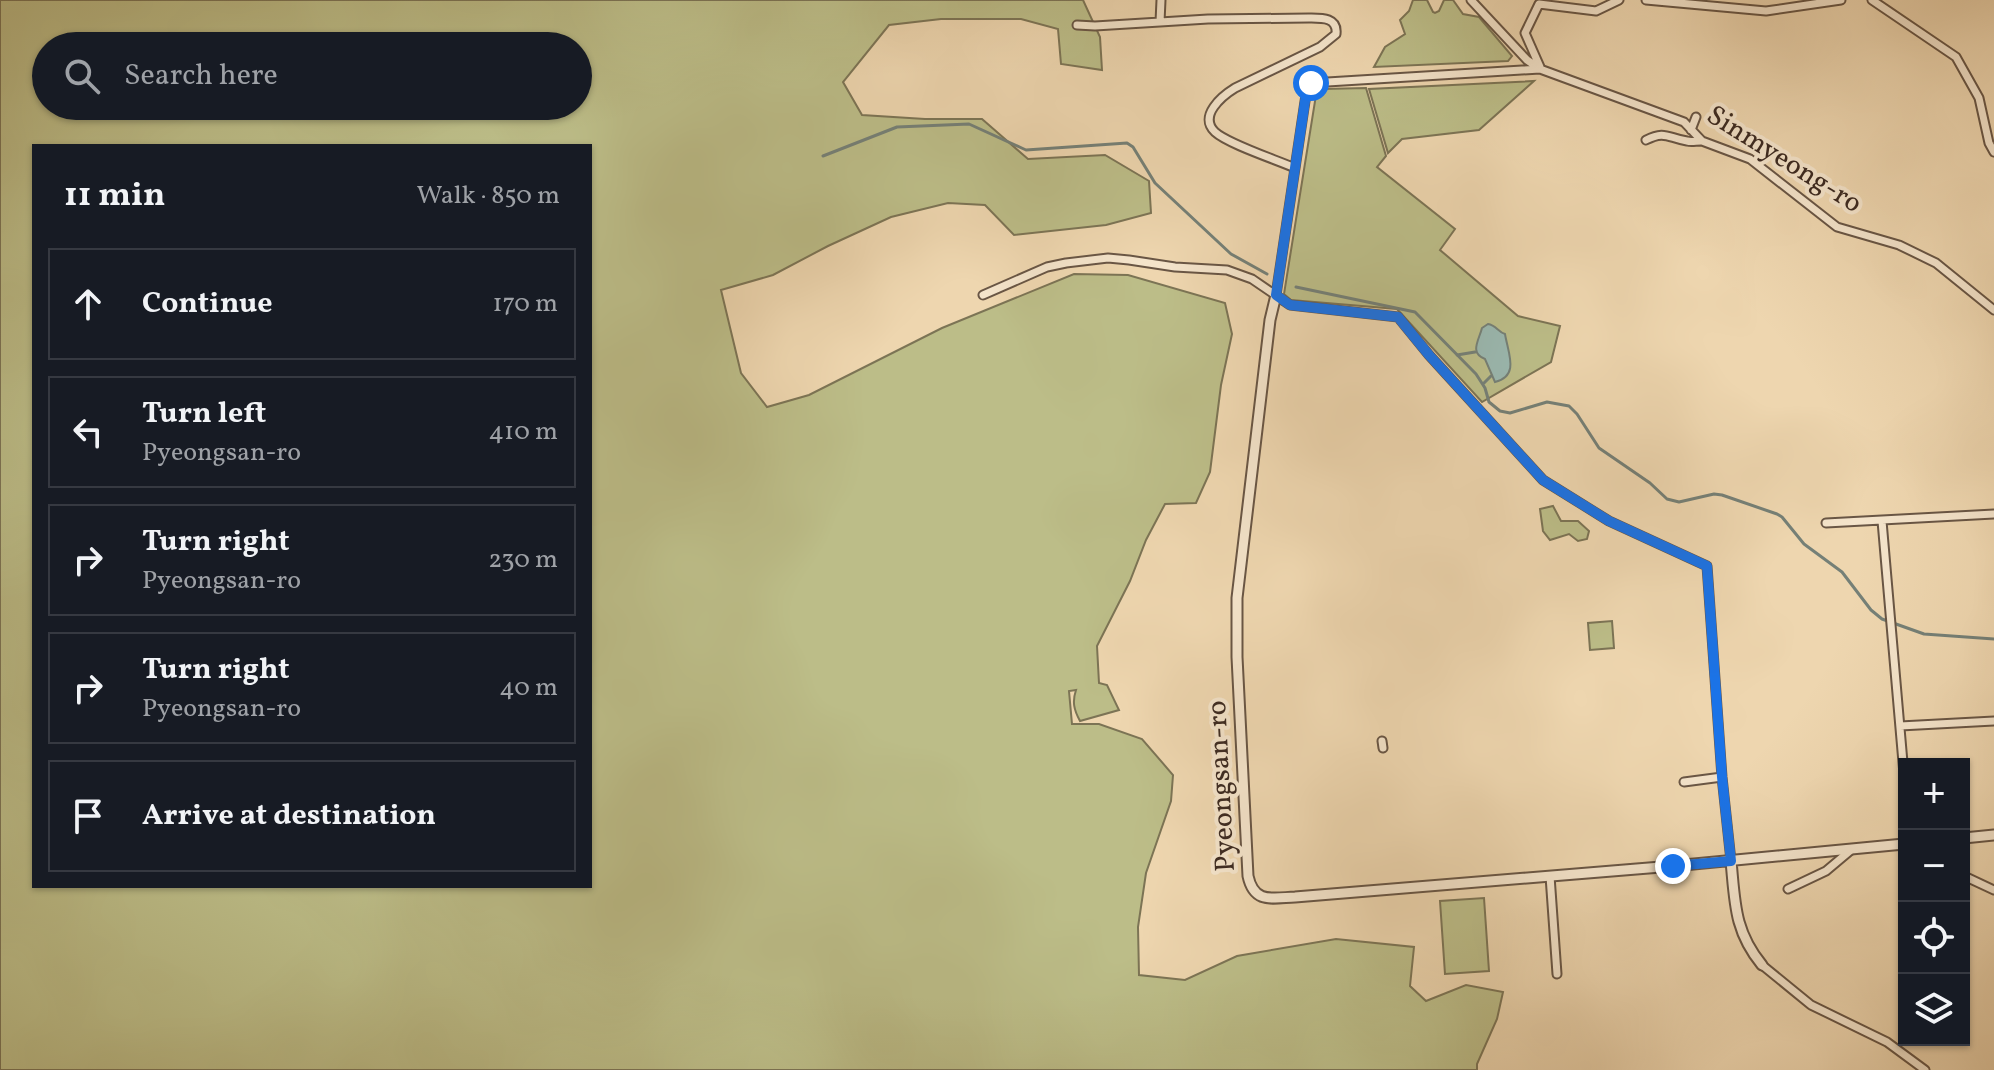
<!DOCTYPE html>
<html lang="en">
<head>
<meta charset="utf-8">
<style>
	body { margin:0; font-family:Vollkorn,serif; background:#242831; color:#f1f3f6 }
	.controls { position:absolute; right:24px; bottom:24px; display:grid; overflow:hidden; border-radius:0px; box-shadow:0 2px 6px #0004 }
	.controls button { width:72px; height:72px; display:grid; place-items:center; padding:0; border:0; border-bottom:2px solid #363941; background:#171b24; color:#f1f3f6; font:40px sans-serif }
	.stop { position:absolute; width:24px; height:24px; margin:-18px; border:6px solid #1a73e8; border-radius:50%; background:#fff }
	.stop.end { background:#1a73e8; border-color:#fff; box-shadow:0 2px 8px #0008 }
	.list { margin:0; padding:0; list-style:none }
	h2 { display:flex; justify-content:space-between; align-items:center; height:104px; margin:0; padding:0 32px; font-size:34px }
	h2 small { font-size:26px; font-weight:400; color:#9ea1a6 }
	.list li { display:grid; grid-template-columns:52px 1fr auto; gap:24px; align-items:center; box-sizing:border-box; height:112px; margin:0 16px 16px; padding:0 16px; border:2px solid #363941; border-radius:0px }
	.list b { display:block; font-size:30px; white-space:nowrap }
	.list p { margin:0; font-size:26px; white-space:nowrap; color:#9ea1a6 }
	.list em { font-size:26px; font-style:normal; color:#9ea1a6 }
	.icon { flex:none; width:44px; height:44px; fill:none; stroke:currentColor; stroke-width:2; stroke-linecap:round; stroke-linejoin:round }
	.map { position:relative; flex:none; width:1994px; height:1070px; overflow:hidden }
	.search { position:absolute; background:#171b24; box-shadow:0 2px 6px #0004; left:32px; top:32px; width:560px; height:88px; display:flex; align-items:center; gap:20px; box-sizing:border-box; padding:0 28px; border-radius:44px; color:#9ea1a6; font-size:30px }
	.panel { position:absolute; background:#171b24; box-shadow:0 2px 6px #0004; left:32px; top:144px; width:560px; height:744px; border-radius:0px }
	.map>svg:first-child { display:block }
	.green { fill:#bcbd88; stroke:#7c7455; stroke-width:2; fill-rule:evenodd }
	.water { fill:#9ab8b0; stroke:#758077; stroke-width:2 }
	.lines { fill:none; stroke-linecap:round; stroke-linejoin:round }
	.stream { stroke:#758077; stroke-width:3 }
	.minor-casing { stroke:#695645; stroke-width:11 }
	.tertiary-casing { stroke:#695645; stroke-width:13 }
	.minor { stroke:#f4e4cb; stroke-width:7 }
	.tertiary { stroke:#f4e4cb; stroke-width:9 }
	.route { stroke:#1a73e8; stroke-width:10 }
	.labels { text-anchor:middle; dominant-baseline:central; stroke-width:8; stroke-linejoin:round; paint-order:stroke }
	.street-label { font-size:28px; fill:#3d2b22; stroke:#f4e4cb }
</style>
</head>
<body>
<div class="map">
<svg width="1994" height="1070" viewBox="0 0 1994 1070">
	<rect width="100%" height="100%" fill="#eed6af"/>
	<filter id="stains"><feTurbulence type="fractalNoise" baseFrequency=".0025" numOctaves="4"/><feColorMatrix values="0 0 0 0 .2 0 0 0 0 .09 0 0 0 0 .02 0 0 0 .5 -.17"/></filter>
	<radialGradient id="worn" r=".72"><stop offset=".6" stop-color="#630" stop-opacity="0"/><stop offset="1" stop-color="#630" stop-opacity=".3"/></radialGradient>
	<!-- green -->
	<path class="green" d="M0 0H1083L1100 37 1102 70 1061 64 1058 29 1021 19H941L889 25 843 82 862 115 925 119H982L1028 159 1105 155 1149 181 1151 213 1106 225 1014 235 985 205 948 203 891 217 828 246 773 275 721 290 741 373 767 407 809 395 942 328 1074 274 1128 275 1225 303 1232 334 1221 385 1210 472 1196 503 1165 504 1146 540 1130 581 1097 646 1099 683 1107 685 1119 710 1080 721C1074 710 1072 702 1076 690L1069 691 1072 724H1099L1142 739 1173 775 1171 801 1146 873 1138 927 1139 975 1185 980 1237 956 1336 939 1414 947 1410 986 1426 1001 1466 985 1503 992 1497 1019 1477 1064V1070H0ZM46 46H578V106H46ZM34 146H590V886H34Z
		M1413 0H1427L1433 12 1435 13 1439 11 1444 0H1453L1463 14 1479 17 1512 56 1508 61 1374 67 1385 47 1405 34 1400 20 1409 11Z
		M1534 81 1479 130 1402 139 1388 153 1369 89Z
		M1366 88 1386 156 1377 167 1455 229 1440 250 1518 316 1560 326 1551 362 1482 402 1397 309 1291 300 1284 294 1316 95 1323 89Z
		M1553 506 1561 521H1578L1589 531 1587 539 1578 541 1569 534 1550 540 1543 531 1540 509Z
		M1612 621 1614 648 1590 650 1588 623Z
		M1484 898 1489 971 1445 974 1440 901Z"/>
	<!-- water -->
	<path class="water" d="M1488 324C1496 325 1498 332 1505 334 1508 353 1520 376 1495 382L1485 359C1469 353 1479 340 1482 328Z"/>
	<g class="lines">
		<!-- stream -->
		<path class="stream" d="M823 156 897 127 969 124 1026 150 1127 143 1133 147 1155 183 1231 254 1267 274
			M1296 287 1415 312 1476 374 1485 388 1489 402 1500 411 1510 413 1547 402 1569 406 1577 414 1599 448 1650 483 1667 499 1679 502 1714 494 1722 495 1777 514 1782 517 1804 544 1842 572 1871 610 1882 619 1924 634 1994 639
			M1457 355 1475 352
			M1483 384 1491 376"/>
		<defs>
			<path id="minor" d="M1471 0 1527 60 1540 69 1684 122 1702 141 1750 159 1837 227 1899 245 1936 263 1994 310
				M1646 0 1766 11 1841 0
				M1872 0 1956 57 1979 98 1989 143 1994 152
				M1160 22 1208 19 1309 18C1321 18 1338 17 1336 34L1320 47 1235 88C1222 96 1198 116 1215 132 1228 144 1277 160 1295 168
				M1077 25 1095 26 1160 22 1161 0
				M1540 67 1525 33 1539 4 1596 11 1619 0
				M1691 130 1696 117
				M1646 140C1665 130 1668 138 1687 141 1691 142 1696 141 1701 141
				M983 295 1047 267 1066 263 1108 258 1129 260 1175 267 1227 270 1252 279 1290 305 1398 317 1429 355 1543 480 1609 521 1707 566 1722 777 1731 861
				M1276 295 1307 88 1311 83 1540 69
				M1882 521 1904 774
				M1826 523 1994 514
				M1900 726 1994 721
				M1382 741 1383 748
				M1684 782 1722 777
				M1550 876 1557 974
				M1964 876 1994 890
				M1788 889 1826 871 1851 850
				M1762 965 1811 1005 1887 1042 1925 1070"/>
			<path id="tertiary" d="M1276 295 1270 320 1237 598V657L1248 876C1254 904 1272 898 1295 897L1673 866 1904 844
				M1964 838 1994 835
				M1731 861C1735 902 1734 931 1762 965"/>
		</defs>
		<!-- minor casing -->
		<use href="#minor" class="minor-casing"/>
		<!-- tertiary casing -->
		<use href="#tertiary" class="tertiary-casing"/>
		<!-- minor -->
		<use href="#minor" class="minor"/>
		<!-- tertiary -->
		<use href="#tertiary" class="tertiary"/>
	</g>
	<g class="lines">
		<!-- route -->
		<path class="route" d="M1311 83 1307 88 1276 295 1290 305 1398 317 1429 355 1543 480 1609 521 1707 566 1722 777 1731 861 1673 866"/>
	</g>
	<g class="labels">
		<!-- street labels -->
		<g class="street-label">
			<text transform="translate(1784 160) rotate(32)">Sinmyeong-ro</text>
			<text transform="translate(1222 786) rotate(-93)">Pyeongsan-ro</text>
		</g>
	</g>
	<rect width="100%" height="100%" filter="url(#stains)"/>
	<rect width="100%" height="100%" fill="url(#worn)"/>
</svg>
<div class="controls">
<button>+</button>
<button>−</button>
<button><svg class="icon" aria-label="locate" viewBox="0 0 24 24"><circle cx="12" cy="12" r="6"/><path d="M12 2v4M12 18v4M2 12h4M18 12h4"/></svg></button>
<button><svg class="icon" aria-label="layers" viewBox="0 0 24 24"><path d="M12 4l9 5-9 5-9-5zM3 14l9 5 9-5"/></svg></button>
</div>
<div class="stop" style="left:1311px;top:83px"></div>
<div class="stop end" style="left:1673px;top:866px"></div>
<div class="search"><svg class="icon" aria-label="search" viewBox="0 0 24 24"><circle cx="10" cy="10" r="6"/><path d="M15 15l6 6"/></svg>Search here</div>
<section class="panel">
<h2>11 min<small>Walk · 850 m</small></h2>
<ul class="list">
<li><svg class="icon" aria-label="ahead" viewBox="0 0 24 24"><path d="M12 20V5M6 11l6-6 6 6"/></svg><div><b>Continue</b></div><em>170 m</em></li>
<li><svg class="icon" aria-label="left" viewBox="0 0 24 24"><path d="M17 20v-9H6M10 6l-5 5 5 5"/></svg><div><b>Turn left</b><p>Pyeongsan-ro</p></div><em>410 m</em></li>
<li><svg class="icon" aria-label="right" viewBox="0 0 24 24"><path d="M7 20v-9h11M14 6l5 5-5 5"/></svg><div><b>Turn right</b><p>Pyeongsan-ro</p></div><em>230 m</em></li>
<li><svg class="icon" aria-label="right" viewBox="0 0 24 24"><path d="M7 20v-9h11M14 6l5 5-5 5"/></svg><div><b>Turn right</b><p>Pyeongsan-ro</p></div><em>40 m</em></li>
<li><svg class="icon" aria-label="arrive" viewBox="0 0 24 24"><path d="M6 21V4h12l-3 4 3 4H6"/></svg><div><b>Arrive at destination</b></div></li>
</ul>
</section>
</div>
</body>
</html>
